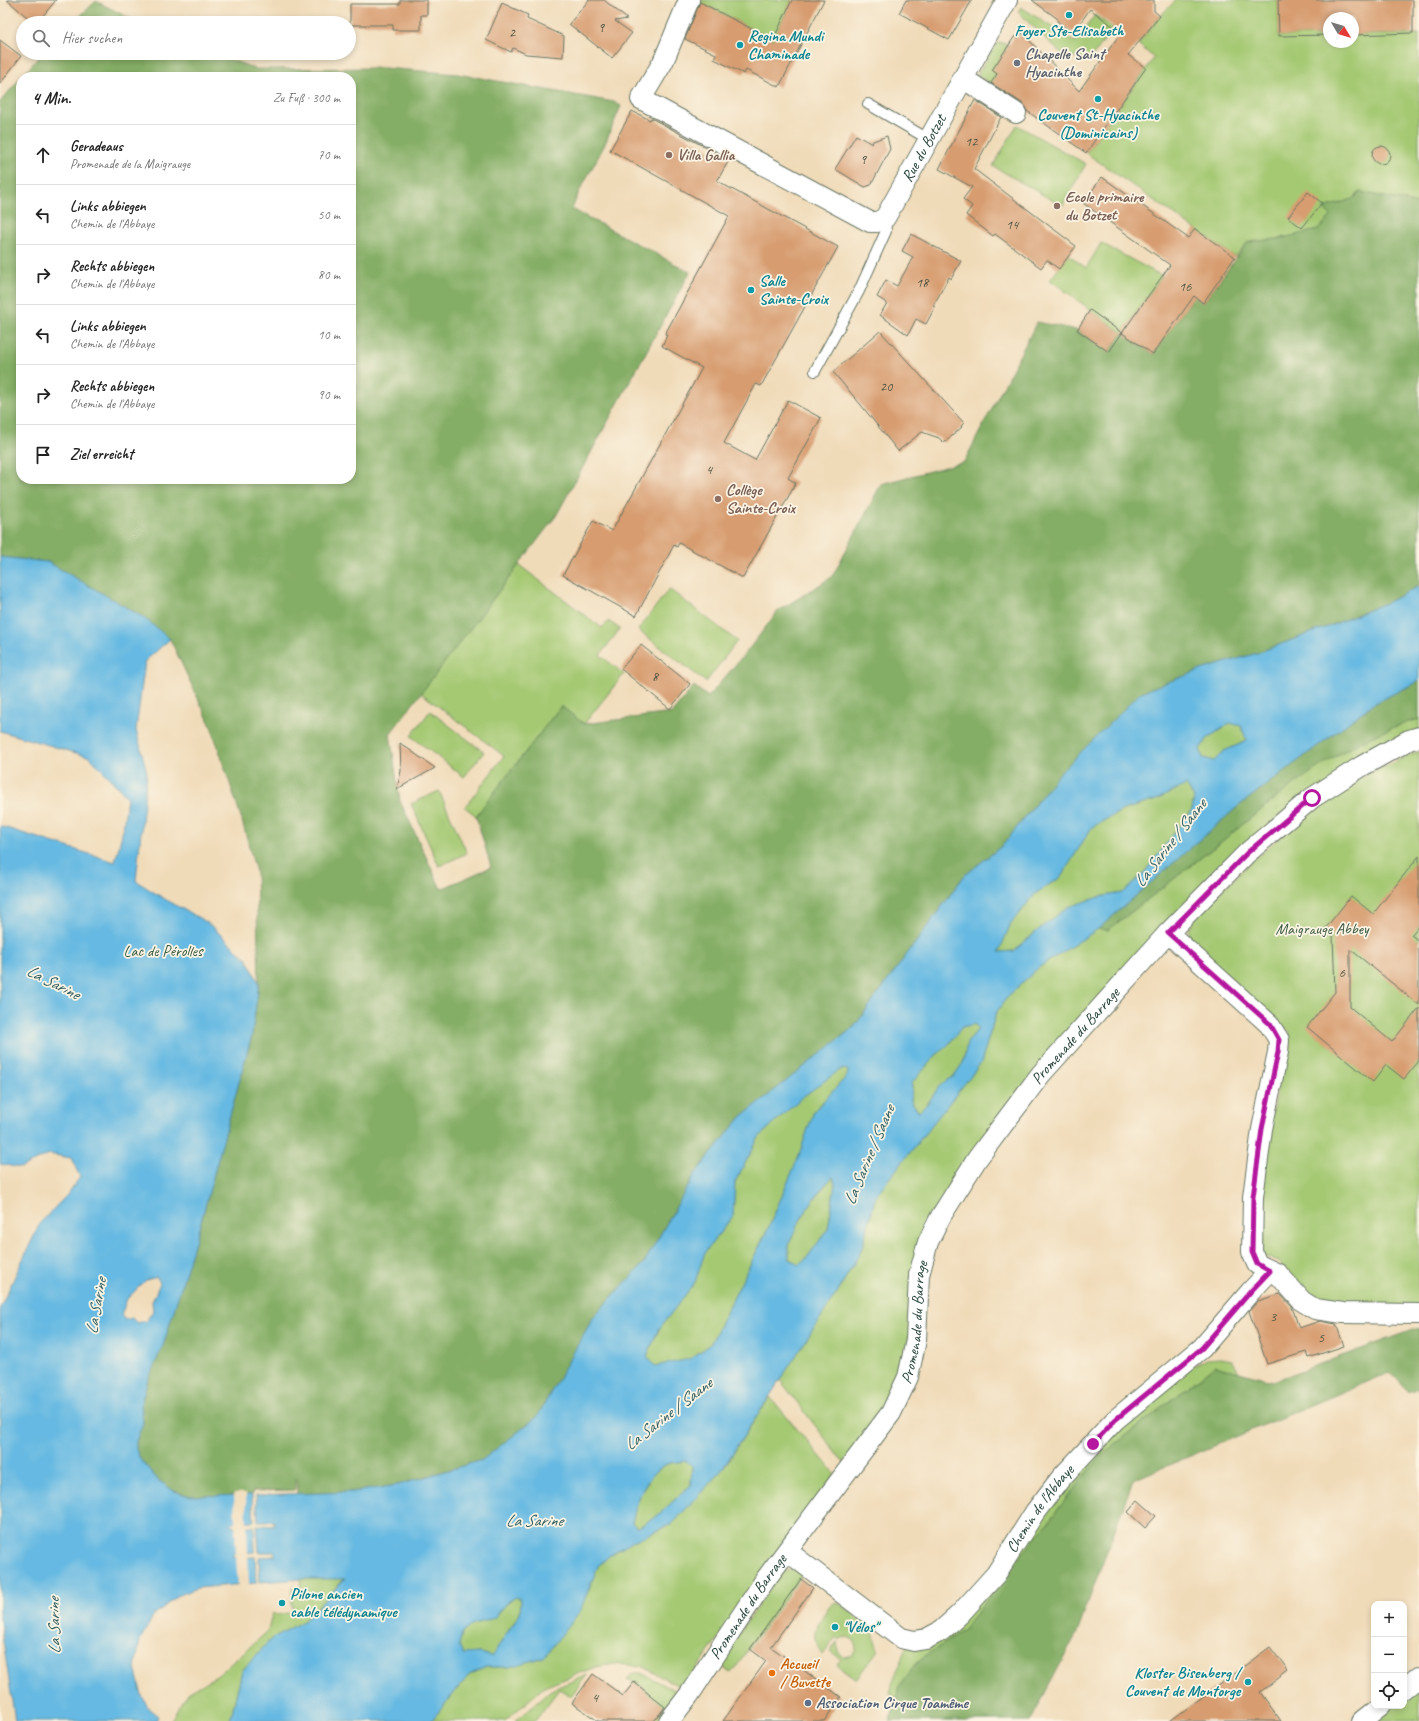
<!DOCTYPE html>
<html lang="de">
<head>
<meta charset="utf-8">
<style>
	body { margin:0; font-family:Caveat,sans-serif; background:#f6f6f6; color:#222 }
	.controls { position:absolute; right:12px; bottom:12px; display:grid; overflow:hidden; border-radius:8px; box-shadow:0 2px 6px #0003 }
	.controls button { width:36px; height:36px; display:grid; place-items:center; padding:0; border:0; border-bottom:1px solid #e0e0e0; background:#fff; color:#222; font:20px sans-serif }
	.compass { position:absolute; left:1323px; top:12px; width:36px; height:36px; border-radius:50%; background:#fff; box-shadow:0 2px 6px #0003; rotate:128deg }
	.stop { position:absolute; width:12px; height:12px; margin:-9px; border:3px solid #b5179e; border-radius:50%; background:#fff }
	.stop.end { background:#b5179e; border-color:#fff; box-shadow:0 1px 4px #0008 }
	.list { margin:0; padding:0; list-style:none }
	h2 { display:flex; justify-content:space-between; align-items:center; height:52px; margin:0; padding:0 16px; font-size:17px }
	h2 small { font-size:13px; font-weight:400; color:#767676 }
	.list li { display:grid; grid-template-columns:26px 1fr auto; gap:12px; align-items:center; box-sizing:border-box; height:60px; padding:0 16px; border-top:1px solid #e0e0e0 }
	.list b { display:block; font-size:15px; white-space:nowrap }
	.list p { margin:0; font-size:13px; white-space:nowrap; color:#767676 }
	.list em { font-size:13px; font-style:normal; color:#767676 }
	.icon { flex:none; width:22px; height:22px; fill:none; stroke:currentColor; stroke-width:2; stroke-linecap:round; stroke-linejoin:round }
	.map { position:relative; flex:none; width:1419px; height:1721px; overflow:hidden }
	.search { position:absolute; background:#fff; box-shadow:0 2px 6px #0003; left:16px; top:16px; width:340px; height:44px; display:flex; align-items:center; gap:10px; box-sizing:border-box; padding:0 14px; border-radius:22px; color:#767676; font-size:15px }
	.panel { position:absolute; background:#fff; box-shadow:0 2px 6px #0003; left:16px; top:72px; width:340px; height:412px; border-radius:16px }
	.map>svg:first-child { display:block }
	.green { fill:#a5c973; stroke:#628354 }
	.forest { fill:#84ad65; stroke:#52754c; fill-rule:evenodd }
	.water { fill:#66b9e2; stroke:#427b8b; fill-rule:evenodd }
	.pier { fill:#f0dbb9 }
	.building { fill:#d79c70 }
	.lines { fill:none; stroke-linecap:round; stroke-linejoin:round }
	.service-casing { stroke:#687463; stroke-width:12 }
	.minor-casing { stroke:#687463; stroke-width:22 }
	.service { stroke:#fff; stroke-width:10 }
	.minor { stroke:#fff; stroke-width:20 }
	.route { stroke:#b5179e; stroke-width:5 }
	.culture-dot { fill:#0f9aa8; stroke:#fcf5e5; stroke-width:1.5 }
	.worship-dot { fill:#6b7280; stroke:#fcf5e5; stroke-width:1.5 }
	.education-dot { fill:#8d6e63; stroke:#fcf5e5; stroke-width:1.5 }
	.food-dot { fill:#e8710a; stroke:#fcf5e5; stroke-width:1.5 }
	.service-dot { fill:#5c6f8a; stroke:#fcf5e5; stroke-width:1.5 }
	.labels { text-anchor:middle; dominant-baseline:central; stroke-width:3.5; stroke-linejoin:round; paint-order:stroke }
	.number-label { font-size:14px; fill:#4d5543 }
	.culture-label { font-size:16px; font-weight:bold; fill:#0d838f; stroke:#fcf5e5; text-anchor:start }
	.worship-label { font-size:16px; font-weight:bold; fill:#5b616d; stroke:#fcf5e5; text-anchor:start }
	.street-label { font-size:16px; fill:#1f3d34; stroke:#fcf5e5 }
	.education-label { font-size:16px; font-weight:bold; fill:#785e54; stroke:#fcf5e5; text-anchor:start }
	.park-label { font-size:16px; fill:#3a5941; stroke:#fcf5e5 }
	.food-label { font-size:16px; font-weight:bold; fill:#c56008; stroke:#fcf5e5; text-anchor:start }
	.service-label { font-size:16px; font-weight:bold; fill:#4e5e75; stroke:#fcf5e5; text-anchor:start }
	.water-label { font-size:17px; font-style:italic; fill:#315c60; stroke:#fcf5e5 }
</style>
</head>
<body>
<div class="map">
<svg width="1419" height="1721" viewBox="0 0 1419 1721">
	<rect width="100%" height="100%" fill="#fcf5e5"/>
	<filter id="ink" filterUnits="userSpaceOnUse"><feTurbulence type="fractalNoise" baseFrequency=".025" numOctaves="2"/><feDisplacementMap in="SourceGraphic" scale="8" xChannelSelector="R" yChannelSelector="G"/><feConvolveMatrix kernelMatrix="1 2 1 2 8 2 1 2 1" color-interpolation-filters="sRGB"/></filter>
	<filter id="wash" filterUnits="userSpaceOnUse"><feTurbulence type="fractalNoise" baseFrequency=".012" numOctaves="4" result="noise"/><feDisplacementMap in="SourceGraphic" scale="16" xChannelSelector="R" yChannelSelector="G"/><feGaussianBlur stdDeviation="0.9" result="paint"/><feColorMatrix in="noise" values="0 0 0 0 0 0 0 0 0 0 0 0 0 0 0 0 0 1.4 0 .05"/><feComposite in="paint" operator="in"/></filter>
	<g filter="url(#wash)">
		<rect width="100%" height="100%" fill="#f0dbb9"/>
		<!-- green -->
		<path class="green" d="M701 0H792L773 40 700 2Z
			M1176 0H1278L1279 36 1329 35V42H1353V35L1419 34V204L1360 192 1353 199 1325 208 1331 216 1318 230 1278 239 1248 242 1235 257 1086 153 1154 58 1138 44 1160 16Z
			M1021 7 1075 42 1095 15 1113 28 1090 60 1069 56 1066 58 1018 12Z
			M997 43H1003L1009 45 992 70 997 74 991 84 977 75Z
			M1017 125 1086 164 1062 206 993 166Z
			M1101 243 1162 276 1122 333 1050 280 1069 255 1086 268Z
			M519 565 602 628 608 621 620 629 600 655 624 674 584 724 561 706 476 816 465 807 504 756 421 693Z
			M669 589 737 641 706 682 638 630Z
			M430 711 484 752 464 777 411 736Z
			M1419 719V732L1240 849 937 1210 901 1374 885 1408 844 1463 780 1380 838 1291 861 1251 876 1195 981 1063 996 1013 1007 997 1038 968 1098 929 1108 930C1149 898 1191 866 1232 833 1290 787 1346 739 1419 719Z
			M1230 723 1241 726 1247 741 1224 751 1214 761 1203 758 1200 749 1208 738Z
			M1419 751V1307L1317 1305 1279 1262 1262 1256 1259 1205 1264 1148 1290 1032 1189 941V930L1197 914 1253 860 1317 806 1365 775Z
			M1186 784 1194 797 1192 810 1144 873 1123 893 1099 897 1043 926 1014 951 998 952 1011 923 1036 893 1061 877 1092 827 1123 810 1156 800Z
			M439 791 467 853 439 866 411 804Z
			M975 1024 978 1029 967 1043 963 1063 953 1077 940 1085 928 1103 919 1112 911 1101 912 1083 936 1055 948 1045 962 1027Z
			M841 1069 849 1070 847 1076 814 1111 798 1158 768 1229 710 1345 690 1359 655 1367 647 1356 659 1329 695 1282 705 1252 733 1216 735 1182 759 1137 801 1098Z
			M833 1177 835 1184 828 1229 806 1259 798 1265 790 1259C789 1255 788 1250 789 1246 792 1227 819 1191 833 1177Z
			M1220 1358 1232 1360 1238 1372 1215 1366 1099 1457 964 1629 918 1661 898 1688 897 1699 889 1693 904 1652 908 1646 926 1643 1124 1418 1190 1367 1207 1359Z
			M770 1397 835 1474 687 1682 679 1686 641 1666 616 1664 595 1667 544 1687 505 1721H431L469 1675 486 1667H509L580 1611 598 1566 609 1556 635 1540 672 1524 721 1471Z
			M686 1461 692 1467 691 1485 657 1516 638 1528 632 1523C637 1500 644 1478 665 1465 670 1462 680 1462 686 1461Z
			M794 1570 802 1575 731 1673 718 1663 778 1577 785 1571Z
			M345 1578 305 1620 271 1639 242 1671 230 1721H171L181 1703 188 1693 218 1675 268 1631 272 1614 292 1613V1588H301L300 1579Z
			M516 1596 521 1599 520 1613 492 1656 480 1653 463 1655 459 1645 462 1633 473 1624 486 1621 495 1617 509 1601Z
			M837 1602 853 1613 873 1633 878 1650 856 1679 837 1665 841 1659 830 1651 837 1642 838 1652 844 1657 852 1655 856 1650 855 1641 848 1637 842 1638 840 1640 836 1637 823 1655C813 1638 813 1631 824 1615 828 1609 830 1604 837 1602Z
			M634 1673H641L674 1690 678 1694 660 1721H654L665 1707 634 1682 627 1679Z
			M587 1675 571 1696 559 1689 535 1721H515L551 1690Z
			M1419 1683V1721H1372L1391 1706H1404V1695Z"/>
		<!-- forest -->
		<path class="forest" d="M96 1 139 23H73Z
			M42 53H213L256 69 384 68 458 74 614 102 621 106 604 146 579 192 572 209 690 272 556 516 390 734 400 801 441 889 491 867 476 816 561 706 584 724 672 713 694 686 708 697 748 650 778 611 832 577 881 484 964 462 1037 322 1077 330 1109 352 1122 333 1153 354 1194 296 1203 303 1248 242 1278 239 1318 230 1331 216 1324 208 1353 199 1360 192 1419 204V586L1390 601 1335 624 1257 653 1201 670 1141 692 1059 774 1003 845 964 876 854 1027 741 1117 695 1174 644 1263 594 1316 537 1417 482 1460 398 1485 352 1492 297 1494V1479H295V1490L253 1491 252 1495 190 1496 174 1491 158 1480 140 1459 136 1449V1441L143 1423 141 1404 147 1382 164 1343 200 1225 252 1035 259 983 256 872 241 817 211 726 170 639 48 562 0 557V102ZM21 77H351V479H21Z
			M1419 681V719C1346 739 1290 787 1232 833 1191 866 1149 898 1108 930L1098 929 1236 808 1373 704Z
			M1419 1328V1388L1409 1392 1390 1372 1133 1480 1076 1635 1030 1721H889L897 1699 898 1688 918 1661 964 1629 1099 1457 1215 1366 1273 1381Z"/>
		<!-- water -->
		<path class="water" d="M0 557 48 562 143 617 170 639 145 661 136 730 147 772 136 881 163 898 208 923 247 959 259 983 252 1035 200 1225 164 1343 147 1382 141 1404 143 1423 136 1441V1449L140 1459 158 1480 174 1491 190 1496 252 1495 254 1521 234 1522 231 1525 234 1527 254 1526 255 1552 235 1553 232 1556 236 1558 255 1557 256 1583 197 1588 177 1596 154 1615 140 1640 135 1668 142 1696 149 1709 158 1716 156 1721H15L0 1620V1308L40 1223 67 1195 80 1177 71 1158 49 1154 21 1168 0 1164V826L115 862 123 830 127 797 90 757 0 731ZM157 1277 160 1283 152 1302 153 1311 146 1321 137 1323 132 1318 125 1320 121 1315 127 1299 146 1280Z
			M1419 586V681L1373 704 1236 808 1098 929 1038 968 1007 997 996 1013 981 1063 876 1195 861 1251 838 1291 721 1471 672 1524 635 1540 609 1556 598 1566 580 1611 544 1657 509 1667H486L469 1675 431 1721H230L242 1671 271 1639 305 1620 345 1579H300L260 1582 259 1557 275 1556V1552H259L257 1525 274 1526V1521H258L256 1495 352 1492 398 1485 482 1460 537 1417 594 1316 644 1263 695 1174 741 1117 854 1027 964 876 1003 845 1059 774 1141 692 1201 670 1257 653 1335 624 1390 601ZM1230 723 1241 726 1247 741 1224 751 1214 761 1203 758 1200 749 1208 738ZM1186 785 1194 797 1192 810 1144 873 1123 893 1099 897 1068 907 1043 926 1014 951 999 952 1011 923 1036 893 1061 877 1092 827 1123 810 1156 800ZM975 1024 978 1029 967 1043 963 1063 953 1077 940 1085 928 1103 919 1112 911 1101 912 1083 936 1055 948 1045 962 1027ZM841 1069 848 1070 847 1076 814 1111 798 1158 768 1229 710 1345 690 1359 655 1366 647 1356 659 1329 695 1282 705 1252 733 1216 735 1182 759 1137 801 1098ZM833 1177 835 1184 828 1229 806 1259 798 1265 790 1259C789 1255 788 1250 789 1246 792 1229 819 1189 833 1177ZM686 1461 692 1467 691 1485 657 1516 637 1528 632 1523C637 1500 644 1478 665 1465 670 1462 680 1462 686 1461ZM516 1597 521 1599 520 1613 492 1656 480 1653 463 1654 459 1645 462 1633 473 1624 486 1621 495 1617 509 1601Z"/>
		<!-- pier -->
		<path class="pier" d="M234 1493H246L247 1523 235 1524Z
			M247 1524 248 1554 236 1555 235 1525Z
			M248 1555 249 1585 238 1586 236 1556Z"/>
		<g id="blocks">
			<!-- building -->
			<path class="building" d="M7 0H56L37 23H34Z
				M400 0H427V15H421V30H393V25H350V4H400Z
				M589 0H604L627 19 615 21 632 33 612 58 569 24Z
				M792 0H824L779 87 746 70 744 74 714 59 716 54 685 39 700 2 773 40Z
				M906 0H972L949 40 899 13Z
				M1032 0H1154V11L1160 16 1128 55 1146 68 1086 153 1027 111 1022 103 991 83 997 74 992 70 1015 36 1018 38 1022 33 1079 91 1120 34 1113 28 1114 27 1090 9 1073 33 1057 21 1058 19Z
				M1278 0H1413V33L1353 35V18H1329V35L1279 36Z
				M502 3 528 15 527 19 564 36 563 57 526 54 513 48 511 52 486 40Z
				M0 40 21 56 0 84Z
				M975 100 1001 117 974 169 1076 246 1059 269 1047 260 1041 268 995 234 993 236 966 215 972 206 963 199 972 187 939 169Z
				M632 111 650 120 651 118 729 160 717 181 838 247 761 386 756 384 724 443 755 460 788 400 821 418 788 478 796 483 743 578 679 543 677 547 674 545 636 616 563 575 593 521 612 531 702 368 662 346 667 335 665 334 729 216 610 150Z
				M856 135 872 144 873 141 887 136 890 149 871 185 865 187 835 169Z
				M1372 155a9 9 0 1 1 18 0a9 9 0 1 1-18 0Z
				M1102 177 1188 238 1195 229 1235 257 1203 303 1194 296 1153 354 1122 333 1170 265 1083 203Z
				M1308 192 1322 203 1302 228 1288 217Z
				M911 234 961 261 951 279 949 277 933 306 935 307 926 324 916 319 908 335 880 315 887 303 877 297 886 280 897 286 913 257 902 251Z
				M1090 310 1122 333 1109 352 1077 330Z
				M880 331 964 423 961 426 962 427 944 443 939 438 922 432 898 451 861 405 833 372Z
				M641 645 690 684 670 709 621 669Z
				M400 743 435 768 397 789 401 771Z
				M1419 856V926L1411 935 1419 941V1005L1350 949V1007L1392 1042 1419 1008V1061L1404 1079 1386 1065 1373 1082 1307 1027 1335 992 1333 935 1325 929 1351 896 1373 914Z
				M1280 1294 1292 1307 1299 1328 1320 1321 1336 1324 1344 1346 1308 1358 1306 1352 1267 1364 1249 1311 1258 1301Z
				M1138 1500 1156 1516 1145 1528 1128 1512Z
				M801 1579 813 1588 771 1647 841 1697 824 1721H723L766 1661 750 1649Z
				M1270 1647 1288 1671 1260 1692 1281 1721H1170Z
				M593 1674 623 1696 634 1682 665 1707 654 1721H598L572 1703Z"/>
		</g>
	</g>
	<g filter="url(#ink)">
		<use href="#blocks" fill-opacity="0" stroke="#687463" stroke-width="1"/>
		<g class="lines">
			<defs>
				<path id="service" d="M868 104 930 140
					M815 371 859 291 886 231 885 218"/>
				<g id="minor">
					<path id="s1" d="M689 0 663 62 641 99 870 222H877L885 218 1007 0"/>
					<path d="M964 79 1016 113"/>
					<path d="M1168 933 1269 1024 1279 1040 1278 1052 1262 1129 1253 1197 1252 1252 1257 1264 1278 1274 1302 1301 1315 1309 1343 1313 1419 1314"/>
					<path id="s2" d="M787 1551 901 1638 914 1641 926 1639 941 1631 960 1614 996 1574 1035 1512 1061 1478 1115 1420 1202 1348 1251 1291 1270 1271"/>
					<path d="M1404 1689 1419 1677"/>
					<path id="s3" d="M669 1721 689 1695 765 1580 891 1413 908 1377 916 1340 919 1275 928 1242 941 1216 977 1159 1041 1074 1168 933 1247 853 1312 798 1362 766 1409 740 1419 737"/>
					<path d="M1362 1721 1381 1706"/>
				</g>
			</defs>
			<!-- service casing -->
			<use href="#service" class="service-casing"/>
			<!-- minor casing -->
			<use href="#minor" class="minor-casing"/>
			<!-- service -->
			<use href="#service" class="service"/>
			<!-- minor -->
			<use href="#minor" class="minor"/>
		</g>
	</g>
	<g class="lines" filter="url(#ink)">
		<!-- route -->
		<path class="route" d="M1093 1444 1115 1420 1202 1348 1251 1291 1270 1271 1257 1264 1252 1252 1253 1197 1262 1129 1278 1052 1279 1040 1270 1024 1168 933 1247 853 1312 798"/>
	</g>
	<!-- markers -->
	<g class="culture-dot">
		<circle cx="1069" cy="15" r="4"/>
		<circle cx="740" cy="45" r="4"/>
		<circle cx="1098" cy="99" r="4"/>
		<circle cx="751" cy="290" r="4"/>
		<circle cx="282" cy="1603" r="4"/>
		<circle cx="835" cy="1627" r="4"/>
		<circle cx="1248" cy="1682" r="4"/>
	</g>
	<circle class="worship-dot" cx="1017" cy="63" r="4"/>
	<g class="education-dot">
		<circle cx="669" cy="155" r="4"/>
		<circle cx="1057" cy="206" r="4"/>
		<circle cx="718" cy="499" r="4"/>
	</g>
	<circle class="food-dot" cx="772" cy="1673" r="4"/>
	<circle class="service-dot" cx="808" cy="1703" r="4"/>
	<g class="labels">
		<!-- number labels -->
		<g class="number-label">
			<text x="601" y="27">9</text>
			<text x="512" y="32">2</text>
			<text x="971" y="141">12</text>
			<text x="863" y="159">9</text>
			<text x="1012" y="224">14</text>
			<text x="922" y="282">18</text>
			<text x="1185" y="286">16</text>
			<text x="886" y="386">20</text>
			<text x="709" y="469">4</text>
			<text x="655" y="676">8</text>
			<text x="1342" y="972">6</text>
			<text x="1273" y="1316">3</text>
			<text x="1321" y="1337">5</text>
			<text x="595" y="1697">4</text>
		</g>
		<!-- culture labels -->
		<g class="culture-label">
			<text x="1069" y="31" text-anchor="middle">Foyer Ste-Elisabeth</text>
			<text x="748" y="36">Regina Mundi<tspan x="748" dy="18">Chaminade</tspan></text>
			<text x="1098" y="115" text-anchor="middle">Couvent St-Hyacinthe<tspan x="1098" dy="18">(Dominicains)</tspan></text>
			<text x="759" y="281">Salle<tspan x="759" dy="18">Sainte-Croix</tspan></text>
			<text x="290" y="1594">Pilone ancien<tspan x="290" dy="18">cable télédynamique</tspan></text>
			<text x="843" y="1627">"Vélos"</text>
			<text x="1240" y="1673" text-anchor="end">Kloster Bisenberg /<tspan x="1240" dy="18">Couvent de Montorge</tspan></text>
		</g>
		<!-- worship labels -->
		<g class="worship-label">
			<text x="1025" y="54">Chapelle Saint<tspan x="1025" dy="18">Hyacinthe</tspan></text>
		</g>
		<!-- street labels -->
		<g class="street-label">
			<text stroke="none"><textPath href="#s1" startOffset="466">Rue du Botzet</textPath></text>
			<text stroke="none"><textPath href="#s3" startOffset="811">Promenade du Barrage</textPath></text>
			<text stroke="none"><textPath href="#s3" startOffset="475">Promenade du Barrage</textPath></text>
			<text stroke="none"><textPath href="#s2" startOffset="344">Chemin de l'Abbaye</textPath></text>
			<text stroke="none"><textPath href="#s3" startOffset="139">Promenade du Barrage</textPath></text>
		</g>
		<!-- education labels -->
		<g class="education-label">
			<text x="677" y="155">Villa Gallia</text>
			<text x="1065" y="197">Ecole primaire<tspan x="1065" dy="18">du Botzet</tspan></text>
			<text x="726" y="490">Collège<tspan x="726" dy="18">Sainte-Croix</tspan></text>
		</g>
		<!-- park labels -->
		<g class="park-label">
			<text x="1322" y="929">Maigrauge Abbey</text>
			<text x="163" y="951">Lac de Pérolles</text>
		</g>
		<!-- food labels -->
		<g class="food-label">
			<text x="780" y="1664">Accueil<tspan x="780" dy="18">/ Buvette</tspan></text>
		</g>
		<!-- service labels -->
		<g class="service-label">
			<text x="816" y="1703">Association Cirque Toamême</text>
		</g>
		<!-- water labels -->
		<g class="water-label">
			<text transform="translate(1170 843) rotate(-52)">La Sarine / Saane</text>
			<text transform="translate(53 982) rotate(27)">La Sarine</text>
			<text transform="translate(869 1155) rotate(-67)">La Sarine / Saane</text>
			<text transform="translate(96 1306) rotate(-80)">La Sarine</text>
			<text transform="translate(668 1414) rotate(-38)">La Sarine / Saane</text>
			<text x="534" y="1520">La Sarine</text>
			<text transform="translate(54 1626) rotate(-91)">La Sarine</text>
		</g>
	</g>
</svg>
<div class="controls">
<button>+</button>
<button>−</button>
<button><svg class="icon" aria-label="locate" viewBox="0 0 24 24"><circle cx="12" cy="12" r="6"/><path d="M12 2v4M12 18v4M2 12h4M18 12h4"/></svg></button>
</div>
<svg class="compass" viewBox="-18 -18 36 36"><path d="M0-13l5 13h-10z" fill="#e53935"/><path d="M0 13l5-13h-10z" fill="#767676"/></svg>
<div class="stop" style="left:1312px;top:798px"></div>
<div class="stop end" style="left:1093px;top:1444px"></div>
<div class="search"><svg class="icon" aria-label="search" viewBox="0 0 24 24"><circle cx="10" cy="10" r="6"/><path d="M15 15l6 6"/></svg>Hier suchen</div>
<section class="panel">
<h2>4 Min.<small>Zu Fuß · 300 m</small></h2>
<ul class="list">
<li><svg class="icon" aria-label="ahead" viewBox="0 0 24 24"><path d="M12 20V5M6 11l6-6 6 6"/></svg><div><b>Geradeaus</b><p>Promenade de la Maigrauge</p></div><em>70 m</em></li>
<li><svg class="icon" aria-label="left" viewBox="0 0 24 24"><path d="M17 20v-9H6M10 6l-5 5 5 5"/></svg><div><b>Links abbiegen</b><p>Chemin de l'Abbaye</p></div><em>50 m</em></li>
<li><svg class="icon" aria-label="right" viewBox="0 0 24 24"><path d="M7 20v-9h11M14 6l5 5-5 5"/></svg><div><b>Rechts abbiegen</b><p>Chemin de l'Abbaye</p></div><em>80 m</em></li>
<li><svg class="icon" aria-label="left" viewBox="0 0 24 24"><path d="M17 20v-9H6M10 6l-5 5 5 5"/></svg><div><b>Links abbiegen</b><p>Chemin de l'Abbaye</p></div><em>10 m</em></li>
<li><svg class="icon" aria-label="right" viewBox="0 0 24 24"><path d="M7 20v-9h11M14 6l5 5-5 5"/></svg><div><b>Rechts abbiegen</b><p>Chemin de l'Abbaye</p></div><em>90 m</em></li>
<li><svg class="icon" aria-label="arrive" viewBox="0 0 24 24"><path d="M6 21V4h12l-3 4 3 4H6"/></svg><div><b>Ziel erreicht</b></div></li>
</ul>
</section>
</div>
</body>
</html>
